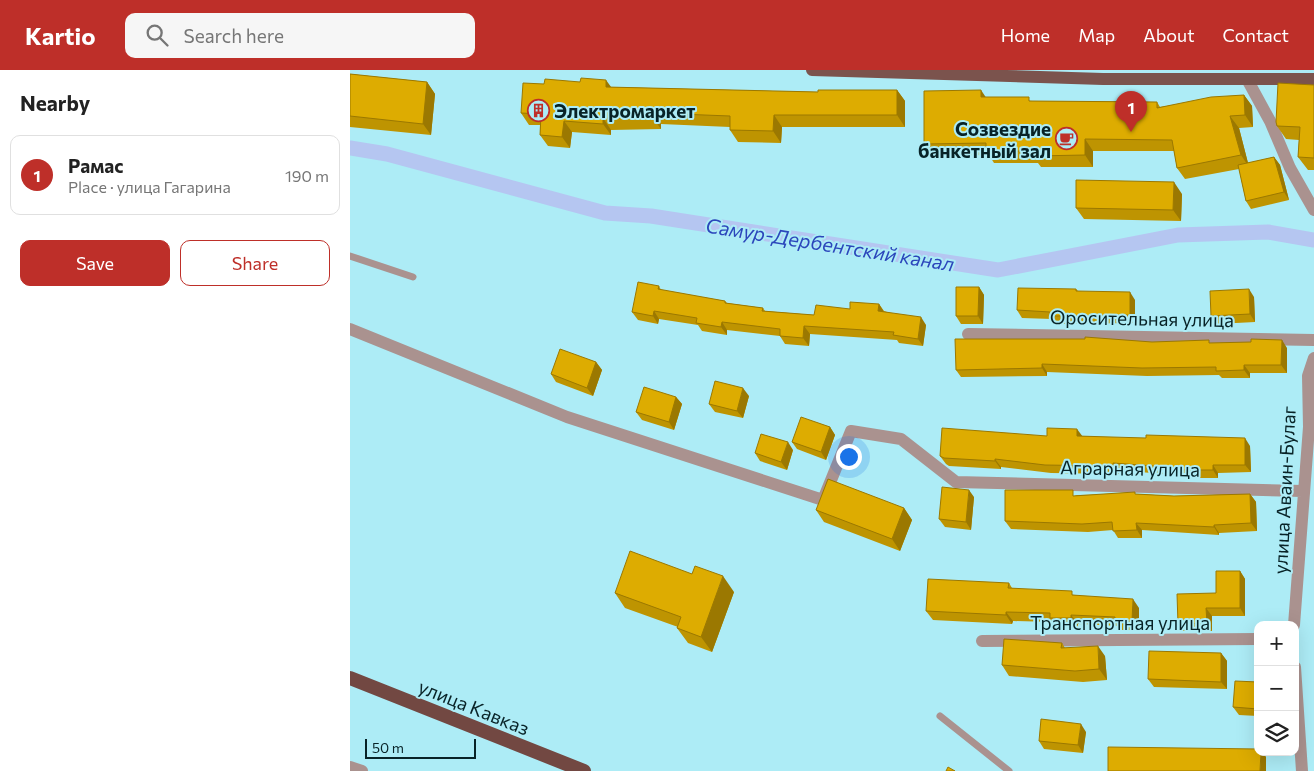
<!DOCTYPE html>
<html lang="en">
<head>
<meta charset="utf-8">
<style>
	body { margin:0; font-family:Commissioner,sans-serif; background:#f6f6f6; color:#222 }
	.controls { position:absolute; right:15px; bottom:15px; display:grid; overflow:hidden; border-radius:10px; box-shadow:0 5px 20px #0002 }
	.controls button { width:45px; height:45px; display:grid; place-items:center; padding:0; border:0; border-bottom:1px solid #e0e0e0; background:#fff; color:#222; font:25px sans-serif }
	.scale { position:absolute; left:15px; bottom:12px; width:111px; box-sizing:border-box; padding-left:5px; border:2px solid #082327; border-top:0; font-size:14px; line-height:18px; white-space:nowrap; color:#082327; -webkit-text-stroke:4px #adecf6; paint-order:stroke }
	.you { position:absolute; left:498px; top:386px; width:18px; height:18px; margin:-12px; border:4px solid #fff; border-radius:50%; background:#1a73e8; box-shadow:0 0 0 8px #1a73e833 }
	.badge { display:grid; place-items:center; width:32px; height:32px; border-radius:50%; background:#be2f29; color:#fff; font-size:16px; font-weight:700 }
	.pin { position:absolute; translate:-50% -41px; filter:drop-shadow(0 1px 2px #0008) }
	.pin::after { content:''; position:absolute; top:26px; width:18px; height:15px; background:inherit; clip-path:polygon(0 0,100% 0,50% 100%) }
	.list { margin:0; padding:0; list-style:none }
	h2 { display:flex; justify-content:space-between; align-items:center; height:65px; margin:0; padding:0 20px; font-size:21px }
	h2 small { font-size:16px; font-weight:400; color:#767676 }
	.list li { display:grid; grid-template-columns:32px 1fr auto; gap:15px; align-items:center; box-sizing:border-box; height:80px; margin:0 10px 10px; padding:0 10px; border:1px solid #e0e0e0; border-radius:10px }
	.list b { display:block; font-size:19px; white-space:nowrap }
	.list p { margin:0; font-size:16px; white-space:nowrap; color:#767676 }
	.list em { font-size:16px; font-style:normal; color:#767676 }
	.actions { display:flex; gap:10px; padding:15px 20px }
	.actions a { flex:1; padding:11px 0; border:1px solid #be2f29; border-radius:10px; text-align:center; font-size:18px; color:#be2f29 }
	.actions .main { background:#be2f29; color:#fff }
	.icon { flex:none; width:28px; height:28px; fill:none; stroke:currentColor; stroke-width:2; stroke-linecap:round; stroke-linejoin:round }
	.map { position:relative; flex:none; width:964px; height:701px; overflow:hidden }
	header { display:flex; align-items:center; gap:30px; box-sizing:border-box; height:70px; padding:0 25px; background:#be2f29; color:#fff }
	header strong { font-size:24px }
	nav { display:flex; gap:28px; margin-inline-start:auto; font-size:18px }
	.search { width:350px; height:45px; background:#f6f6f6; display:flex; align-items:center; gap:12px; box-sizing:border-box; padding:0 18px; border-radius:10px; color:#767676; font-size:19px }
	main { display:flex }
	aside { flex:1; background:#fff }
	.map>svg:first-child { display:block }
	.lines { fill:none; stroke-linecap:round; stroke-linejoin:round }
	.canal { stroke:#b5c6f1; stroke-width:15 }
	.service { stroke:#aa928f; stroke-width:7 }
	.minor { stroke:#aa928f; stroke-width:12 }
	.primary { stroke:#7b534d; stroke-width:12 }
	.trunk { stroke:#724842; stroke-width:14 }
	.wall { fill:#be9401 }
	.shaded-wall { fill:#9b7801 }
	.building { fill:#ddac01; stroke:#9b7801 }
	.labels { text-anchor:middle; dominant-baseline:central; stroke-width:4; stroke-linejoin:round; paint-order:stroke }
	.poi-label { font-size:19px; font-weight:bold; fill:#082327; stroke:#adecf6; text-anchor:start }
	.street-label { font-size:19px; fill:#082327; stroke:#adecf6 }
	.water-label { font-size:20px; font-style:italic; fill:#2b46bb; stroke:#adecf6 }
</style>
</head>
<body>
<header>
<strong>Kartio</strong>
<div class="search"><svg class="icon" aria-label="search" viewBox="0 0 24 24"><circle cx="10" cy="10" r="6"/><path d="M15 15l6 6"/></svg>Search here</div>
<nav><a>Home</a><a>Map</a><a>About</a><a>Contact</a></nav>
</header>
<main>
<aside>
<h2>Nearby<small></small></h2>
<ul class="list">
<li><span class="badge">1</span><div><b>Рамас</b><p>Place · улица Гагарина</p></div><em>190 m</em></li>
</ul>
<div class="actions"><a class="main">Save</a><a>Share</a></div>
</aside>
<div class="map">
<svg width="964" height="701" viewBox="0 0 964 701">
	<rect width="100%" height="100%" fill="#adecf6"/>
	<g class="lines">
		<!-- canal -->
		<path class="canal" d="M0 78 37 84 255 143 301 146 648 200 828 165 918 162 964 170"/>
		<!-- service -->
		<path class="service" d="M0 186 63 207
			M590 646 659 701"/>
		<!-- minor -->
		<path class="minor" d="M897 9 920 51 940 98 964 140
			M0 259 217 347 473 430 501 361 551 369 606 412 953 421
			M618 264 964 270
			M944 555 959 357 958 306 964 288
			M632 571 908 569
			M945 597 952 701
			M0 697 12 701"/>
		<!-- primary -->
		<path class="primary" d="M462 0 753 9H964"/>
		<!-- trunk -->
		<path class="trunk" d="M0 608 234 701"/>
	</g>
	<!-- wall -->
	<path class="wall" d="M0 4 77 12 85 24 81 65 0 57Z
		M194 14 262 17 468 22 547 20 555 31V57H432L431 73 388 72 380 60V57L311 54V59L261 60V65L222 62 220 78 198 76 190 65V55H179L171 43Z
		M964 15V100H958L948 87 949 70 936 69 927 56Z
		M894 25 902 36 903 57 889 58 898 93 924 87 930 95 939 130 901 139 896 131 889 99 835 109 827 98 824 81H743V97H691L688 93H644L639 85 583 86 574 74 636 27 682 31 807 32 810 37Z
		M832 124 831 151 734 149 726 138Z
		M309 216 311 220 375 231 377 233 413 238 415 241 464 245 529 234 534 241 576 255 573 276 549 273 547 270 460 264 459 276 435 274 430 266 377 260V265L352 261 348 255 309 249 308 254 288 250 282 242Z
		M629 217 634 225 633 254H611L606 246Z
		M726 219 728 221 785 230V253L705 254 702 249 672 248 667 240Z
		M904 227 905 252 867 254 861 246Z
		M802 272 861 273 937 278V303H900V308H872L869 305 797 306 697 302V306L611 307 606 300Z
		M246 292 252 300 243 326 206 312 201 304Z
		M399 326 393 348 365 342 359 334Z
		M326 327 332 334 324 360 292 350 286 342Z
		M480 357 485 365 476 390 447 379 442 372Z
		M697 366H732L900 376 901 402 868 403V408H835L833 406 769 400V404L701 403 651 397V399L599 396 596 394 590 386Z
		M443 380 437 400 410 391 405 383Z
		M787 424 824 426 900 424 906 432 907 461 869 463V465L792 460V468H768L763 460 738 462 661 459 655 451 727 425Z
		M624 427 621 460 595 457 589 449Z
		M554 438 562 450 550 481 474 452 466 440Z
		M890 501 895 509V546H862V561H833L828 554 866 523Z
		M659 513 662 518 725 525 789 538V560H771L769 556 728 554 727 557H707L703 552 663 551 662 554 583 550 576 541Z
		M384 522 362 582 338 573 327 558 328 557 275 538 265 523Z
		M712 573 715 578 755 586 757 610 733 612 659 606 652 595Z
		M871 583 877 591V619L804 617 798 609Z
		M908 612V646L889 645 883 637Z
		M736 662 733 683 694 679 689 671Z"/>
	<!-- shaded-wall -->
	<path class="shaded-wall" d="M256 10 264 21 256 17Z
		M77 12 85 24 81 65 73 54Z
		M547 20 555 31V57L547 45Z
		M631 20 639 32 631 27Z
		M894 25 902 36 903 57 895 45Z
		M303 43 311 54V59L303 48Z
		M424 45 432 57 431 73 423 61Z
		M880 46 889 58 899 97 891 85Z
		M253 48 261 60V65L253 54Z
		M214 51 222 62 220 78 212 67Z
		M735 69 743 81V97L735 85Z
		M924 87 930 95 939 130 934 122Z
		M824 112 832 124 831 151 823 140Z
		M629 217 634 225 633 254 628 246Z
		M899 219 904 227 905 252 900 244Z
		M780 222 785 230V253L780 245Z
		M529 234 534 242 528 241Z
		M304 241 309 249 308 254 303 246Z
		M571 247 576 255 573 276 568 269Z
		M372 252 377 260V265L371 257Z
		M454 256 460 264 459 276 453 268Z
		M932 270 937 278V303L931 295Z
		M246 292 252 300 243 326 237 318Z
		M692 294 697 302V306L692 298Z
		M894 295 900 303V308L894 300Z
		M393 318 399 326 393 348 387 341Z
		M326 327 332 334 324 360 319 352Z
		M480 357 485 365 476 390 471 382Z
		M727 359 733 367 727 366Z
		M895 368 900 376 901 402 895 395Z
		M438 372 443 380 437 400 431 392Z
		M645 389 651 397V399L645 391Z
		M763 393 769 400V404L763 396Z
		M863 395 868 403V408L863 400Z
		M619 420 624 427 621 460 616 452Z
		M900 424 906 432 907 461 901 453Z
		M554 438 562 450 550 481 542 469Z
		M786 453 792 460V468L787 460Z
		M864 455 869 463V465L864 457Z
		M890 501 895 509V546L890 538Z
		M373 506 384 522 362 582 351 567Z
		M783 529 789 538V560L782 551Z
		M856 538 862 546V561L857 553Z
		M656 542 663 551 662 554 656 545Z
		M721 545 728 554 727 557 721 548Z
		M748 576 755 586 757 610 749 599Z
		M871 583 877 591V619L871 612Z
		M731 654 736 662 733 683 728 675Z
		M911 682H913L916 687V701H910Z"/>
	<!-- building -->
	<path class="building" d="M0 4 77 12 73 54 0 46Z
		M231 8 256 10V17L468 22V20H547V45H424L423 61 380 60V46L303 43V48H253V54L214 51 212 67 190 65 191 44 171 43 173 13 194 14 195 9 230 12Z
		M928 13 964 15V88L948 87 950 57 927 56 926 52Z
		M631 20V27H679V31L807 32V38L861 27 894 25 895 45 880 46 891 85 827 98 822 70 735 69V85L683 86V81H636V73L574 74V21Z
		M924 87 934 122 896 131 888 95Z
		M726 110 824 112 823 140 726 138Z
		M288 212 309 216 308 219 375 231V233L413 238 412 241 464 245 466 235 500 239V232L529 234 528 241 571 247 568 269 543 265 544 262 454 256 453 268 430 266V259L372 252 371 257 346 253 347 248 304 241 303 246 282 242Z
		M606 217H629L628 246H606Z
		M668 218 726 219V221L780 222V245L700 246V242L667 240Z
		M899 219 900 244 861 246 860 221Z
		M735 267 802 272 859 270V273L901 272V269L932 270 931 295H894V300L866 301V297L792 298 692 294V298L606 300 605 269H735Z
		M210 279 246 292 237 318 201 304Z
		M365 311 393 318 387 341 359 334Z
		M294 317 326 327 319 352 286 342Z
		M451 347 480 357 471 382 442 372Z
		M592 358 697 366V358L727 359V366L796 368V365L895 368V395H863V400H829V398L763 393V396L695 395 645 389V391L594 388 590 386Z
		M411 364 438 372 431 392 405 383Z
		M478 409 554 438 542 469 466 440Z
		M592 417 619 420 616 452 589 449Z
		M655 420H723V426L785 422V424L824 426 900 424 901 453 864 455V457L786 453 787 460 763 461 762 452 732 454 655 451Z
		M280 481 342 504 345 496 373 506 351 567 327 558 331 547 265 523Z
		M866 501H890V538H856L857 553 828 554 827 524 866 523Z
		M578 509 659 513 658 518 722 521V525L783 529 782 551H765V547L721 545V548H700V543L656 542V545L576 541Z
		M654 569 712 573 711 578 748 576 749 599 725 601 652 595Z
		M799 581 871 583V612L798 609Z
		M885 611 908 612V639L883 637Z
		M691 649 731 654 728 675 689 671Z
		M758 677 908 679V682H911L910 701H758Z
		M598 697 605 701H596Z"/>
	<!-- icons -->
	<defs>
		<symbol id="building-ring" viewBox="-11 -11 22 22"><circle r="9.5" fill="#adecf6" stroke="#be2f29" stroke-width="1.5"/><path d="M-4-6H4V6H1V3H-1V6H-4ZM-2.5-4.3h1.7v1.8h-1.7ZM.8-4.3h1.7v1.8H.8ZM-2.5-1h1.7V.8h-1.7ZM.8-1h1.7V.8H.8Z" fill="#be2f29"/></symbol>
		<symbol id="cafe-ring" viewBox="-11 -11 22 22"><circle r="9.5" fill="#adecf6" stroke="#be2f29" stroke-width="1.5"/><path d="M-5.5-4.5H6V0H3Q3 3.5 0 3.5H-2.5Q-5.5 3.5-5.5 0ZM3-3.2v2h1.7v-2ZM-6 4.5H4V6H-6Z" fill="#be2f29"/></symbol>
	</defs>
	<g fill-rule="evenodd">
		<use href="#building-ring" x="176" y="28" width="25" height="25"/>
		<use href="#cafe-ring" x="704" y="56" width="25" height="25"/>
	</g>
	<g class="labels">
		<!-- poi labels -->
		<g class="poi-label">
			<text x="204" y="40">Электромаркет</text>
			<text x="701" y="58" text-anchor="end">Созвездие<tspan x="701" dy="22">банкетный зал</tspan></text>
		</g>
		<!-- street labels -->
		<g class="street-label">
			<text transform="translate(792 248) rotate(1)">Оросительная улица</text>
			<text transform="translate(780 398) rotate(1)">Аграрная улица</text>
			<text transform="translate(934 420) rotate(-87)">улица Аваин-Булаг</text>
			<text x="770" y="552">Транспортная улица</text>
			<text transform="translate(124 637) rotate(22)">улица Кавказ</text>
		</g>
		<!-- water labels -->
		<g class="water-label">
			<text transform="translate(480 174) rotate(9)">Самур-Дербентский канал</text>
		</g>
	</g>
</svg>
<div class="controls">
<button>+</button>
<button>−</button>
<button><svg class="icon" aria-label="layers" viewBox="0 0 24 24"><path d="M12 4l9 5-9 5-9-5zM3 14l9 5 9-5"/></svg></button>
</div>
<div class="scale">50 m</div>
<div class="you"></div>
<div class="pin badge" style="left:781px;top:62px">1</div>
</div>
</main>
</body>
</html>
